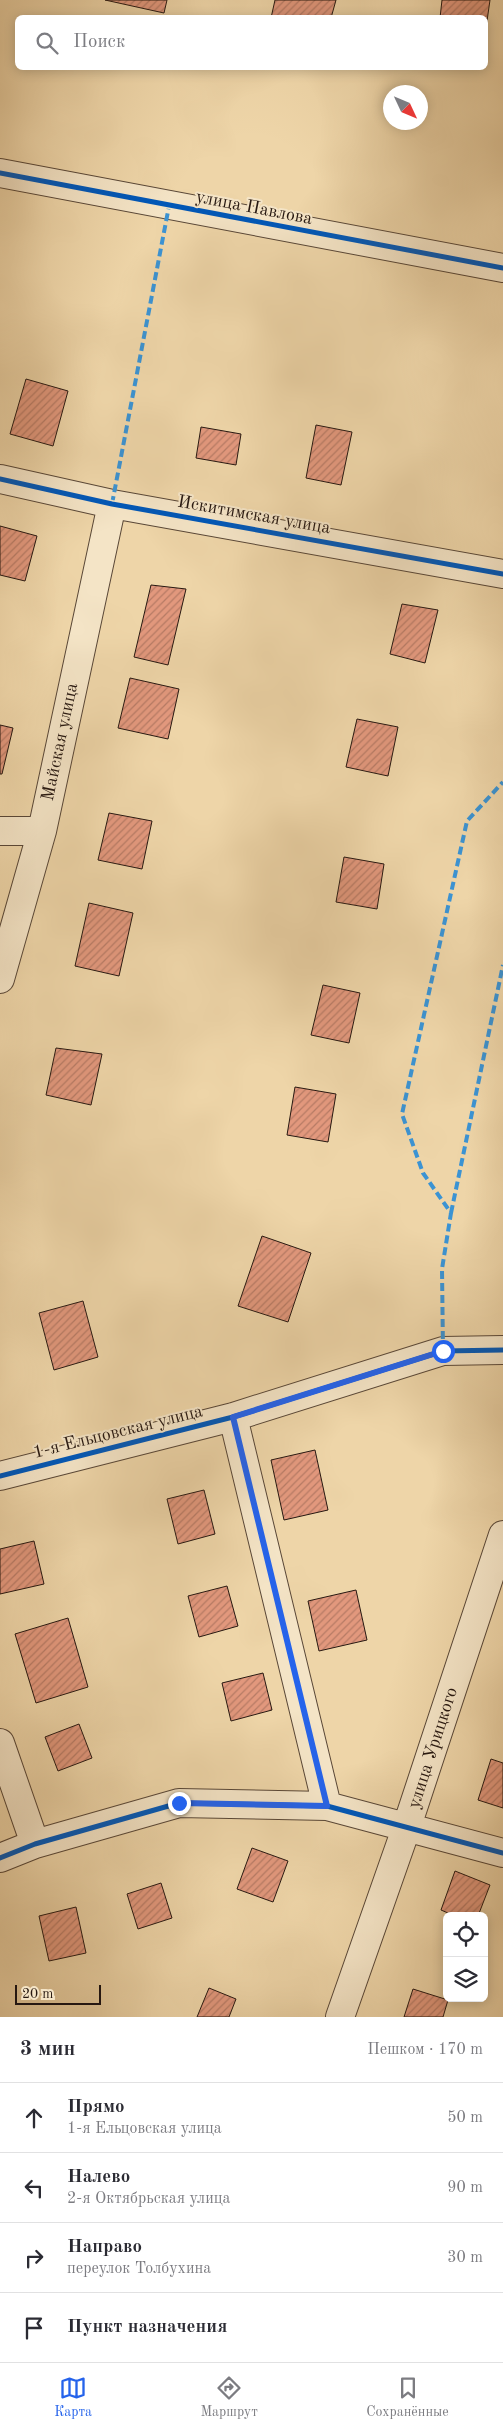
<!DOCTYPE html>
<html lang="ru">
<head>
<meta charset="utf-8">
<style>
	body { margin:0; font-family:"Old Standard TT",serif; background:#f7f7f7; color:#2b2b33 }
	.controls { position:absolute; right:15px; bottom:15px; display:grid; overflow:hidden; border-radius:8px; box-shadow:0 2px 12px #0003 }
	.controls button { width:45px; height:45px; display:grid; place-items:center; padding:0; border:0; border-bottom:1px solid #e1e1e2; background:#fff; color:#2b2b33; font:25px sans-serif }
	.compass { position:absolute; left:383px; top:85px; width:45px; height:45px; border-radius:50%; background:#fff; box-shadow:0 2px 12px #0003; rotate:134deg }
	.scale { position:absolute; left:15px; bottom:12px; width:86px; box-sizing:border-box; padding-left:5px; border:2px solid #271811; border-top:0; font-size:14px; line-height:18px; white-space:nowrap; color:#271811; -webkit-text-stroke:4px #f4e4c6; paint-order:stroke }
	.stop { position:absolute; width:15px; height:15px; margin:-11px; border:4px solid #2563eb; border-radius:50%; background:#fff }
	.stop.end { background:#2563eb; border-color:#fff; box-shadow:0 1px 5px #0008 }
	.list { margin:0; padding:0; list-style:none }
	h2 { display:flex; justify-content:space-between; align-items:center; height:65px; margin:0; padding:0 20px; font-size:21px }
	h2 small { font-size:16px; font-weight:400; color:#7c7c81 }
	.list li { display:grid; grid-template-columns:32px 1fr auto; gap:15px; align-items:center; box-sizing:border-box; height:70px; padding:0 20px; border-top:1px solid #e1e1e2 }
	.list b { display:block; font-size:19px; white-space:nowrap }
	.list p { margin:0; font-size:16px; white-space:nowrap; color:#7c7c81 }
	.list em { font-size:16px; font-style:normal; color:#7c7c81 }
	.icon { flex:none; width:28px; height:28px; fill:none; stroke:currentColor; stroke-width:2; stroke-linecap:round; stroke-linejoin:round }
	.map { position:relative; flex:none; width:503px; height:2017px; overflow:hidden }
	.search { position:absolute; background:#fff; box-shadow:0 2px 12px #0003; left:15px; right:15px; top:15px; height:55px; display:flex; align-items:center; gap:12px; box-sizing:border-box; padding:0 18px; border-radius:8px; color:#7c7c81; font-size:19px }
	.sheet { height:345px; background:#fff }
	nav { display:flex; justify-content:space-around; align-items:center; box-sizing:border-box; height:70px; border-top:1px solid #e1e1e2; background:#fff; font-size:14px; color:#7c7c81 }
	nav a { display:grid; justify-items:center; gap:2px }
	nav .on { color:#2563eb }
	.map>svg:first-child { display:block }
	.building { fill:url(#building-hatch); stroke:#271811 }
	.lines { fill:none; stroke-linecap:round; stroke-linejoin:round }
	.minor-casing { stroke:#594737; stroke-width:30 }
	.minor { stroke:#f4e4c6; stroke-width:28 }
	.quiet { stroke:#3b93d3; stroke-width:4; stroke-dasharray:8 4; stroke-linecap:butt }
	.cycleway-casing { stroke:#f4e4c6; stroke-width:8 }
	.cycleway { stroke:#0057b8; stroke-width:5 }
	.route { stroke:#2563eb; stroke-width:6 }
	.labels { text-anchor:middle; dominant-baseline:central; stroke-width:4; stroke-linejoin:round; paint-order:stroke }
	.street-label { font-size:18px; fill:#271811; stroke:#f4e4c6 }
</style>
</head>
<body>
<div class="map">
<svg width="503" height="2017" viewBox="0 0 503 2017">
	<defs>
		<pattern id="building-hatch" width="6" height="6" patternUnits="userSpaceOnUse" patternTransform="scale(1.25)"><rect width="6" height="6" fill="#e2987d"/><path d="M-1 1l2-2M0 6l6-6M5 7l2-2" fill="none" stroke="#b77b65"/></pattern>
	</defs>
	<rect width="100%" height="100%" fill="#eed5a8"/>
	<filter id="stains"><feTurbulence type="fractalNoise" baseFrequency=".004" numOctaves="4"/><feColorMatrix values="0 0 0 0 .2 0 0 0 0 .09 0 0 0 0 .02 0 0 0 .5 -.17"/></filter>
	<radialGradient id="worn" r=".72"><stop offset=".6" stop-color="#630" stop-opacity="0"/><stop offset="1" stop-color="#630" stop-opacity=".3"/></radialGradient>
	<!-- building -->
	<path class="building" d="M105 0H167L164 13Z
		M275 0H336L331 18H271Z
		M442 0H490L486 28V18H440Z
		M26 379 68 391 53 446 10 434Z
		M316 425 352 432 341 485 306 478Z
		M201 427 241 434 236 465 196 458Z
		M0 526 37 536 25 581 0 575Z
		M151 585 186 589 168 665 134 657Z
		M402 604 438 610 425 663 390 654Z
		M130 678 179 689 168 739 118 728Z
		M357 719 398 727 388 776 346 767Z
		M0 725 13 728 2 774H0Z
		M109 813 152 821 142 869 98 860Z
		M344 857 384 864 377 909 336 902Z
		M89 903 133 913 119 976 75 966Z
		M323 985 360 993 349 1043 311 1035Z
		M56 1048 102 1054 91 1105 46 1095Z
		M295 1087 336 1094 328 1142 287 1135Z
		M262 1236 311 1253 288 1322 238 1306Z
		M83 1301 98 1357 54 1370 39 1313Z
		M315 1450 328 1510 284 1520 271 1460Z
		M204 1490 215 1534 178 1544 167 1499Z
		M34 1541 44 1584 0 1594V1549Z
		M227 1586 238 1626 199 1637 188 1596Z
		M356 1590 367 1640 319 1651 308 1601Z
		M68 1618 88 1687 36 1703 15 1634Z
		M263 1673 272 1710 231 1721 222 1683Z
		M79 1724 92 1758 58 1771 45 1737Z
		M491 1759 503 1763V1808L478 1800Z
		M252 1848 288 1861 273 1902 237 1889Z
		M455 1871 490 1885 478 1916H455L441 1910Z
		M161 1883 172 1918 138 1929 127 1894Z
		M76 1907 86 1953 49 1961 39 1916Z
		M209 1988 236 1999 229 2017H197Z
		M413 1989 448 2000 443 2017H404Z"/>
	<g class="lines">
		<defs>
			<path id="minor" d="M0 173 503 268
				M0 479 112 504 503 574
				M0 831H42
				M0 979 42 831 112 504
				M233 1417 327 1806
				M0 1476 233 1417 443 1351 503 1350
				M0 1743 35 1844
				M0 1858 35 1844 179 1803 327 1806 503 1853
				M340 2017 407 1826 503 1535"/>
		</defs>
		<!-- minor casing -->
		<use href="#minor" class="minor-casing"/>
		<!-- minor -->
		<use href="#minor" class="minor"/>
		<!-- quiet -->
		<path class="quiet" d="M112 504 169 206
			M451 1213 503 965
			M443 1351 442 1269 451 1213 423 1173 402 1114 467 821 503 782"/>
		<defs>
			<path id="cycleway" d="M0 173 503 268
				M0 479 112 504 503 574
				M0 1476 233 1417 443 1351 503 1350
				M0 1858 35 1844 179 1803 327 1806 503 1853"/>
		</defs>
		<!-- cycleway casing -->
		<use href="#cycleway" class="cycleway-casing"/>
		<!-- cycleway -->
		<use href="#cycleway" class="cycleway"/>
	</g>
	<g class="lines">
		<!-- route -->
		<path class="route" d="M179 1803 327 1806 233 1417 443 1351"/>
	</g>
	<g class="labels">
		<!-- street labels -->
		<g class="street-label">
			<text transform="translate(254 208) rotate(11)">улица Павлова</text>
			<text transform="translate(254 515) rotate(10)">Искитимская улица</text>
			<text transform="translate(60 742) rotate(-78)">Майская улица</text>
			<text transform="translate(118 1432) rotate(-14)">1-я Ельцовская улица</text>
			<text transform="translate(433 1748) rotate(-72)">улица Урицкого</text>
		</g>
	</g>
	<rect width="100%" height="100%" filter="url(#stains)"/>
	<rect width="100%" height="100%" fill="url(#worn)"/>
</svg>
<div class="controls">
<button><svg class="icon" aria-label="locate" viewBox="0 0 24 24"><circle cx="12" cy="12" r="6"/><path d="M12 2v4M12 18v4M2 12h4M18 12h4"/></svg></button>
<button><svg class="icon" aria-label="layers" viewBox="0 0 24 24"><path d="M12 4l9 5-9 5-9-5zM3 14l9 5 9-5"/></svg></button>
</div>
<svg class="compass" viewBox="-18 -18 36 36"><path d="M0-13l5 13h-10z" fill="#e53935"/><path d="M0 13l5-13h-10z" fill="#7c7c81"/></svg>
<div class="scale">20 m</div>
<div class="stop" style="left:443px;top:1351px"></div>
<div class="stop end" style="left:179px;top:1803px"></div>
<div class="search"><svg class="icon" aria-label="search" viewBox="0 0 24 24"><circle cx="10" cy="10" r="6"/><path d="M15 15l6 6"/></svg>Поиск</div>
</div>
<section class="sheet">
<h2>3 мин<small>Пешком · 170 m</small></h2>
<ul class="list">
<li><svg class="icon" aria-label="ahead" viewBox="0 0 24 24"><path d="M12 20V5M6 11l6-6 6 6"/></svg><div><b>Прямо</b><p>1-я Ельцовская улица</p></div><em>50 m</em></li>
<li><svg class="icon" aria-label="left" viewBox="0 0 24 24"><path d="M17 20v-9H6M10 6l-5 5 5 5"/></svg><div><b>Налево</b><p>2-я Октябрьская улица</p></div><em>90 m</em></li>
<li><svg class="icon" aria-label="right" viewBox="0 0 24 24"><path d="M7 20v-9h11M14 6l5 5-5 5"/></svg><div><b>Направо</b><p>переулок Толбухина</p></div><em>30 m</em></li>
<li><svg class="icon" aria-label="arrive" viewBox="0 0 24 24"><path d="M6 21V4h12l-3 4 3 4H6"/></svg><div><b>Пункт назначения</b></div></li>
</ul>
</section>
<nav>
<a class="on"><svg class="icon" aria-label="map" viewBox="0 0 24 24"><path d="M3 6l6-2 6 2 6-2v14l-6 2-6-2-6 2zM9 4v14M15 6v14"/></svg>Карта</a>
<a><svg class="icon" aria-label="directions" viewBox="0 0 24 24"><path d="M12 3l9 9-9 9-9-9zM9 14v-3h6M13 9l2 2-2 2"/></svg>Маршрут</a>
<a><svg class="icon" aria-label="saved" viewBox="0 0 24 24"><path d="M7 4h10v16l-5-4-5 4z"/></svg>Сохранённые</a>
</nav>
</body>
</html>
